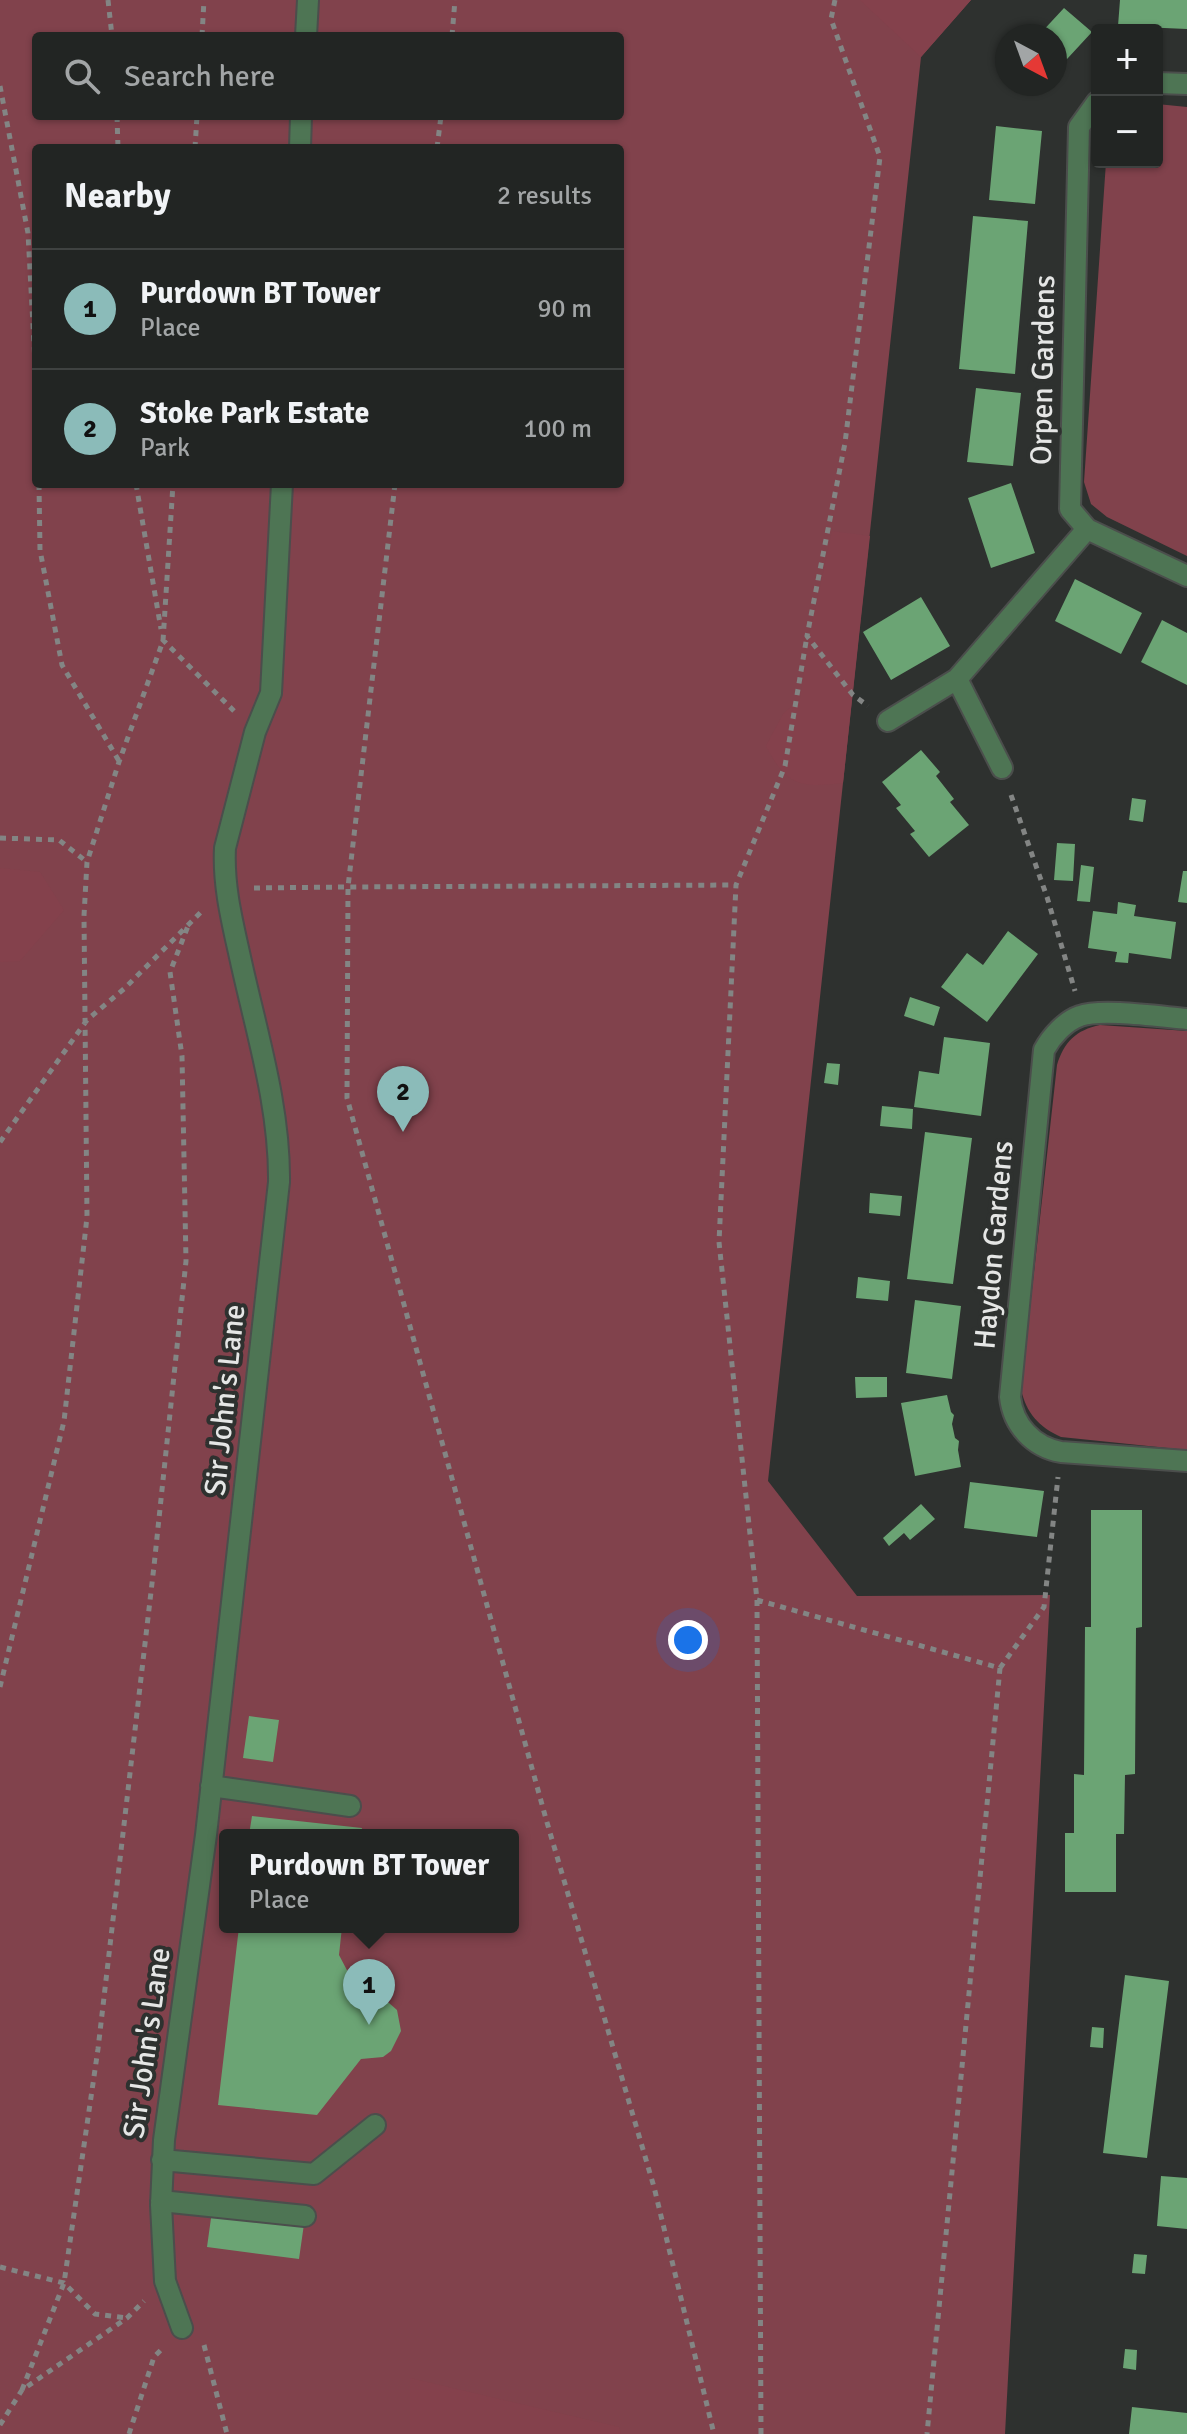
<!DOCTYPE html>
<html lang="en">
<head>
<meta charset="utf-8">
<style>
	body { margin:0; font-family:Signika,sans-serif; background:#2e3130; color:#f1f3f6 }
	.controls { position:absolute; right:24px; top:24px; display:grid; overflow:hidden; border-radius:8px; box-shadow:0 2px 6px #0004 }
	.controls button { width:72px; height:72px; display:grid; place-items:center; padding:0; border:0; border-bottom:2px solid #3f4241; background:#222523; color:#f1f3f6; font:40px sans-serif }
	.compass { position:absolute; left:995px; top:24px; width:72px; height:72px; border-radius:50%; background:#222523; box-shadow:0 2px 6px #0004; rotate:139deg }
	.you { position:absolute; left:688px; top:1640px; width:28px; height:28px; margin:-20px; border:6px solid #fff; border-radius:50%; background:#1a73e8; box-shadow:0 0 0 12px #1a73e833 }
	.badge { display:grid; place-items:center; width:52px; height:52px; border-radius:50%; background:#8bbbb9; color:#111; font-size:26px; font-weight:700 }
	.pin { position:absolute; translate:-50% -66px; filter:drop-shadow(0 2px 4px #0008) }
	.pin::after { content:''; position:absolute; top:42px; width:28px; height:24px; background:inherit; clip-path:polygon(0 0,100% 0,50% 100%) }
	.popup { position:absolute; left:219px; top:1829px; width:300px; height:104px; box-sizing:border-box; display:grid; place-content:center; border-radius:8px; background:#222523; filter:drop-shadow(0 2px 6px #0005); font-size:26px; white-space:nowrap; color:#a2a5a6 }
	.popup b { font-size:30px; color:#f1f3f6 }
	.popup::after { content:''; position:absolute; left:50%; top:100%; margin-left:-16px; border:16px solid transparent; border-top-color:#222523 }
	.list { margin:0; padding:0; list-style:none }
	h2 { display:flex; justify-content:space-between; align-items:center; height:104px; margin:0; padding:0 32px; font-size:34px }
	h2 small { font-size:26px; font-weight:400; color:#a2a5a6 }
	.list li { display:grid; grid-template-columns:52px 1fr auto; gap:24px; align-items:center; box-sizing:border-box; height:120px; padding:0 32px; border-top:2px solid #3f4241 }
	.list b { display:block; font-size:30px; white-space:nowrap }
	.list p { margin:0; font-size:26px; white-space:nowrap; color:#a2a5a6 }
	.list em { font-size:26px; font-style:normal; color:#a2a5a6 }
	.icon { flex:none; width:44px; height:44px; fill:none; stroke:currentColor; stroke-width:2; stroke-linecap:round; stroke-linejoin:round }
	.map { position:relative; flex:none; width:1187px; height:2434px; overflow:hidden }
	.search { position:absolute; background:#222523; box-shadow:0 2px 6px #0004; left:32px; top:32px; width:592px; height:88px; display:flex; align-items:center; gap:20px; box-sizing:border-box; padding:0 28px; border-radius:8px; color:#a2a5a6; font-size:30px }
	.panel { position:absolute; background:#222523; box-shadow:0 2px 6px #0004; left:32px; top:144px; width:592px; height:344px; border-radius:8px }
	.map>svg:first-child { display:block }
	.green { fill:#81424c; fill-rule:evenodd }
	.forest { fill:#84414c }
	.building { fill:#6ba474 }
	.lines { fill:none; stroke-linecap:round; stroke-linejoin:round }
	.minor-casing { stroke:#4b4e4c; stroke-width:24 }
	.path { stroke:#838584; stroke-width:5; stroke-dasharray:6 6; stroke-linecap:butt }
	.minor { stroke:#4e7554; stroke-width:20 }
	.labels { text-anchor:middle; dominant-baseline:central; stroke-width:8; stroke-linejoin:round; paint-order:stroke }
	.street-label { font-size:30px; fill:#e5e6e5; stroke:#2e312f }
</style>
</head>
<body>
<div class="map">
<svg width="1187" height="2434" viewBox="0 0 1187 2434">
	<rect width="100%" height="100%" fill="#2e312f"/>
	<!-- green -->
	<path class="green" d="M0 0H971L921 57 768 1481 857 1596 1050 1595 1005 2434H0ZM36 36H620V116H36ZM36 148H620V484H36ZM225 1835H513V1927H225Z
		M1157 104 1187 107V556L1107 517 1091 504 1084 482 1106 162H1157Z
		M1100 1025 1187 1031V1450L1061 1437C1039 1427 1026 1413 1021 1389L1057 1065C1064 1042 1076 1030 1100 1025Z"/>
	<!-- forest -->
	<path class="forest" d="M860 0H971L921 57Z
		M832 531 870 536 843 783C800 788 787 786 766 746L783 714 800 699 810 633Z
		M0 868 40 872 64 910 20 961 0 962Z
		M410 2378 619 2427 621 2434H410Z"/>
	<!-- building -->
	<path class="building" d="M1120 0H1187V29L1118 26Z
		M1064 8 1092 32 1055 72V36H1038Z
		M1023 84H1044L1034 95Z
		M996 126 1042 131 1035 204 989 200Z
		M973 216 1028 221 1015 374 959 369Z
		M976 388 1021 393 1013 466 967 462Z
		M1011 483 1035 553 991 568 968 498Z
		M1075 579 1142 613 1121 654 1055 621Z
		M921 597 950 646 891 680 863 632Z
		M1162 620 1187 633V685L1141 662Z
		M921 750 940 772 936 776 954 799 950 802 969 825 929 857 910 834 915 831 896 808 901 805 882 782Z
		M1132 798 1146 800 1143 822 1129 820Z
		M1057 843 1075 844 1073 881 1054 880Z
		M1081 865 1094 867 1090 902 1077 901Z
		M1183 871H1187V903L1178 902Z
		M1118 902 1136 905 1134 916 1176 922 1171 959 1129 953 1128 963 1115 962 1117 952 1088 948 1093 911 1117 914Z
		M1008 931 1038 954 987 1022 941 987 967 953 983 965Z
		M910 997 940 1007 934 1026 904 1016Z
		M944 1037 990 1043 981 1116 914 1107 919 1071 939 1074Z
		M827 1063 840 1064 838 1085 824 1083Z
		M882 1106 913 1109 912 1129 880 1126Z
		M925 1132 972 1138 953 1284 907 1279Z
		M870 1193 902 1196 900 1216 869 1213Z
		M858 1277 890 1281 888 1301 856 1298Z
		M915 1300 961 1306 952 1379 906 1373Z
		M855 1377H887V1397L856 1398Z
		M947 1395 951 1412 954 1415 952 1424 955 1438 959 1441 958 1450 961 1467 915 1476 901 1403Z
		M970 1482 1044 1491 1037 1537 964 1528Z
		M921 1504 935 1519 910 1540 904 1533 889 1546 883 1538Z
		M1091 1510H1142V1627L1136 1628 1135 1774 1125 1775 1124 1834H1116V1892H1065V1833H1074V1774L1084 1775 1085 1627H1091Z
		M249 1716 279 1720 273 1762 243 1758Z
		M252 1816 362 1828 361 1835H249Z
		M239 1927H342L339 1955 360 1995 381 1996 397 2010 401 2031 391 2051 383 2057 361 2059 317 2115 218 2105Z
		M1125 1975 1169 1981 1147 2158 1103 2153Z
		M1092 2027 1104 2028 1103 2048 1090 2047Z
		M1161 2176 1187 2178V2229L1157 2226Z
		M212 2211 304 2224 299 2259 207 2247Z
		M1134 2254 1147 2255 1145 2274 1132 2273Z
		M1125 2349 1137 2350 1136 2370 1123 2368Z
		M1132 2407 1187 2413V2434H1129Z"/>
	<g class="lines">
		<defs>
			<path id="minor" d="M306 36 308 0
				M1157 83 1187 84
				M1097 102 1079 127 1070 509 1087 529 1187 576
				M300 148 301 116
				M957 679 1002 768
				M888 721 957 679 1087 529
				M1187 1019C1162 1017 1101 1008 1080 1016 1065 1021 1051 1037 1044 1050L1010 1397C1013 1425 1033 1447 1061 1452L1187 1461
				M211 1786 350 1806
				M162 2160 314 2174 375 2125
				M161 2201 305 2216
				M182 2328 165 2281 161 2205 164 2140 206 1835 279 1182C280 1106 256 1031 240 957 232 921 223 885 225 848L255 732 271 693 282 484"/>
		</defs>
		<!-- minor casing -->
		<use href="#minor" class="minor-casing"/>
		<!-- path -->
		<path class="path" d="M108 0 112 36
			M835 0 831 19 880 157 845 443 807 636 853 695 868 706
			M202 36 204 0
			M452 36 455 0
			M0 86 28 233 36 381
			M117 116 118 148
			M195 148 197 116
			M437 148 441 116
			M39 484 40 550 62 665 119 761
			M136 484 161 629
			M395 484 348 887 736 885
			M162 639 234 711
			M1011 795 1047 897 1075 991
			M0 838 59 840 87 862
			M254 888 348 887 347 1098 546 1819 654 2187 714 2434
			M0 1142 87 1020 125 988 201 912
			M757 1600 1000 1668 927 2434
			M1000 1668 1044 1607 1058 1477
			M0 1687 64 1421 87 1217 84 916 87 862 119 762 163 641 173 484
			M0 2267 64 2283 95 2314 127 2318
			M204 2345 227 2434
			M22 2390 64 2283 98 2049 154 1566 186 1261 182 1056 170 972 188 926
			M0 2425 22 2390 127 2318 144 2301
			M129 2434 154 2357 164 2347
			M761 2434 757 1600 719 1242 736 885 785 766 807 636"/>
		<!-- minor -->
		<use href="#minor" class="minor"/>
	</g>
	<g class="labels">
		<!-- street labels -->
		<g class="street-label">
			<text transform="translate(1043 370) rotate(-89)">Orpen Gardens</text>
			<text transform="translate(994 1245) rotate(-85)">Haydon Gardens</text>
			<text transform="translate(225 1400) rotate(-84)">Sir John's Lane</text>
			<text transform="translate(147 2043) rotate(-82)">Sir John's Lane</text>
		</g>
	</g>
</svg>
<div class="controls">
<button>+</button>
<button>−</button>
</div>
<svg class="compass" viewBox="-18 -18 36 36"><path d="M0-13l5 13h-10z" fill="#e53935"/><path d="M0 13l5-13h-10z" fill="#a2a5a6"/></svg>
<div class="you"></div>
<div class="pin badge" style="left:369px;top:2025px">1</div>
<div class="popup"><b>Purdown BT Tower</b>Place</div>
<div class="pin badge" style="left:403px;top:1132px">2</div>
<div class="search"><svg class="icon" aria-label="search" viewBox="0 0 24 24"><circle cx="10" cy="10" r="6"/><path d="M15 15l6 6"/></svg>Search here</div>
<section class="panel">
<h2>Nearby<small>2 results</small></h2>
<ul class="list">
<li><span class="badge">1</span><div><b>Purdown BT Tower</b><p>Place</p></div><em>90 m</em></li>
<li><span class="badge">2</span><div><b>Stoke Park Estate</b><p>Park</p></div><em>100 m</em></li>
</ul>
</section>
</div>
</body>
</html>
